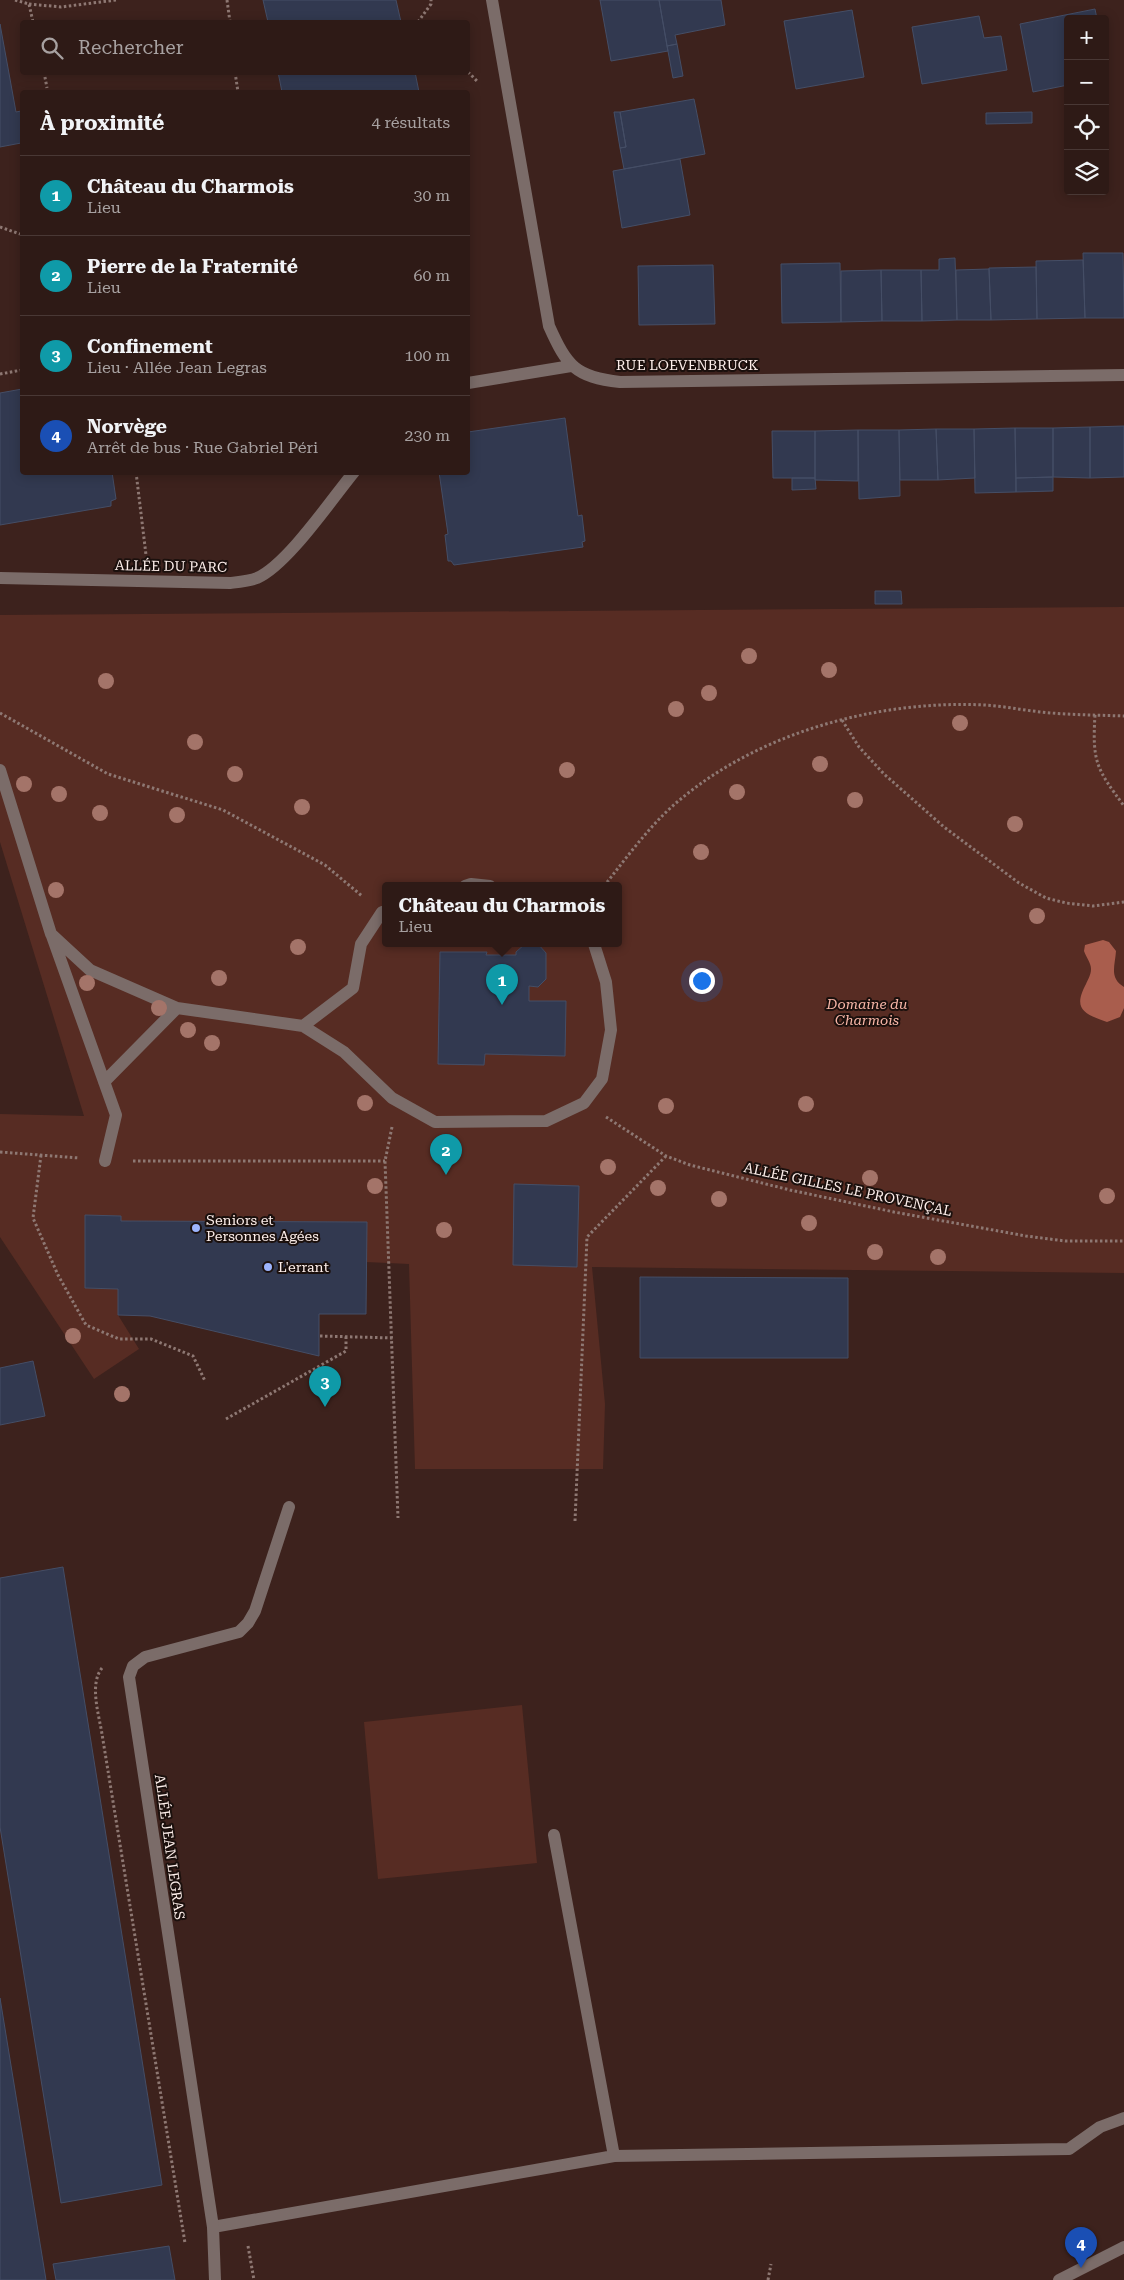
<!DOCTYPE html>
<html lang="fr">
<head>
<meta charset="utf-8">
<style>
	body { margin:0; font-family:"Roboto Serif",serif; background:#36231f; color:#f1f3f6 }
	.controls { position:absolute; right:15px; top:15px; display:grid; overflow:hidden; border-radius:5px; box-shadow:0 2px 12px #0003 }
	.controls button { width:45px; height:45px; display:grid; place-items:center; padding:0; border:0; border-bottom:1px solid #493835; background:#2e1a16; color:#f1f3f6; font:25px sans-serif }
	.you { position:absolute; left:701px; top:980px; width:18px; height:18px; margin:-12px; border:4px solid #fff; border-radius:50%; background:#1a73e8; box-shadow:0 0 0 8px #1a73e833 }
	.badge { display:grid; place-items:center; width:32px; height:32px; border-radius:50%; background:#1a73e8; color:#fff; font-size:16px; font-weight:700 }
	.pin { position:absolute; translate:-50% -41px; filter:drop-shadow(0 1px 2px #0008) }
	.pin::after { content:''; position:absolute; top:26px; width:18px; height:15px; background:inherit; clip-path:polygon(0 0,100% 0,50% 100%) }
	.popup { position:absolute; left:382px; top:882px; width:240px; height:65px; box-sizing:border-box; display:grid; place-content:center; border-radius:5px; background:#2e1a16; filter:drop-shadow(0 1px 4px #0005); font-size:16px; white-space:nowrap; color:#a7a1a1 }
	.popup b { font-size:19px; color:#f1f3f6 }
	.popup::after { content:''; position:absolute; left:50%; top:100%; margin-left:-10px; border:10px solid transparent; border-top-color:#2e1a16 }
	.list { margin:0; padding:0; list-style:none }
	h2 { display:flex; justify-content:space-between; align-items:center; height:65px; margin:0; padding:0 20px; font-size:21px }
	h2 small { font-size:16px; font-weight:400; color:#a7a1a1 }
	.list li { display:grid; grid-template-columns:32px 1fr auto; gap:15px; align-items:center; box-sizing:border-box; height:80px; padding:0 20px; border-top:1px solid #493835 }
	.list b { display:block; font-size:19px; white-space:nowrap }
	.list p { margin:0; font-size:16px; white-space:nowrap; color:#a7a1a1 }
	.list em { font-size:16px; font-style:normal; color:#a7a1a1 }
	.icon { flex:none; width:28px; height:28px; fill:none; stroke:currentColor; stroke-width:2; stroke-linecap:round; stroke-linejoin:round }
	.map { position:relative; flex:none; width:1124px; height:2280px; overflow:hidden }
	.search { position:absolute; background:#2e1a16; box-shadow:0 2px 12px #0003; left:20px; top:20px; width:450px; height:55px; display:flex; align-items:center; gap:12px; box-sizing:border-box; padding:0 18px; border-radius:5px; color:#a7a1a1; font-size:19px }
	.panel { position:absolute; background:#2e1a16; box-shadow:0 2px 12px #0003; left:20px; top:90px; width:450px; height:385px; border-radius:5px }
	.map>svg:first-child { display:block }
	.green { fill:#572c23; fill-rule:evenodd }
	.water { fill:#a95d4d }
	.building { fill:#323950; stroke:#454e66 }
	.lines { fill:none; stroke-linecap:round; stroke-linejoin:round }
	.path { stroke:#8e7873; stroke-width:3; stroke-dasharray:2.5 2.5; stroke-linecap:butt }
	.service { stroke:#7b6c69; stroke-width:12 }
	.minor { stroke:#7b6c69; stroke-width:12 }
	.tertiary { stroke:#7b6c69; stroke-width:12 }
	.tree { fill:#a47469 }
	.poi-dot { fill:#9cb4fd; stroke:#1b100d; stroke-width:2 }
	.labels { text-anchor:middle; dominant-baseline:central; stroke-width:4; stroke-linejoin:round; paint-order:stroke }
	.street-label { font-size:14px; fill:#fdeeea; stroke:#1b100d }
	.park-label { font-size:14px; font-style:italic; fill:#f9b7a8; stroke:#1b100d }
	.poi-label { font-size:14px; fill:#fdeeea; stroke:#1b100d; text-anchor:start }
</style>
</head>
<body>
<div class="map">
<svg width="1124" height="2280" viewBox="0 0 1124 2280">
	<rect width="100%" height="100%" fill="#3d221d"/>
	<!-- green -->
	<path class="green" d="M1124 607V1273L592 1267 605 1404 603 1469H415L409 1264 366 1262V1222L121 1221V1216L85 1215V1288L118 1289V1315L139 1349 94 1379 0 1237V1114L84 1116 0 842V615ZM386 886H618V944H386Z
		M522 1705 537 1863 378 1879 364 1722Z"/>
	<!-- water -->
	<path class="water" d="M1103 940 1109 942 1116 951C1115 966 1109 978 1124 987V1008L1120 1017 1107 1022C1085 1014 1072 1010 1086 984 1088 979 1091 975 1091 969 1091 963 1086 957 1084 951L1085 945Z"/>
	<!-- building -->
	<path class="building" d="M263 0H396L401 22H268Z
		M600 0H659L668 51 611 61Z
		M659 0H721L725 25 675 35 677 44 667 46Z
		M1095 9 1097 19H1068V85L1033 92 1020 24Z
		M852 10 864 77 796 89 784 21Z
		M979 16 984 38 1001 36 1007 70 922 84 912 27Z
		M0 24 16 112 21 111 22 117 21 143 0 147Z
		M677 44 683 76 673 78 667 46Z
		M278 72H415L419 92H282Z
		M694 99 705 154 624 169 620 148 626 147 620 112Z
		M614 112H620L626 147 620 148Z
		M1032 112V123L986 124V113Z
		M680 159 690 215 622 228 613 171Z
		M1083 253H1123L1124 318H1085Z
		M955 258 957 320 922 321 921 270H939V259Z
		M1083 260 1085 318 1037 319 1036 261Z
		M840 263 841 322 782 323 781 264Z
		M713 265 715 324 639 325 638 266Z
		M1036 267 1037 319 991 320 989 268Z
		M989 269 991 320H957L956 270Z
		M881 270 882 321 841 322V271Z
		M881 270H921L922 321H882Z
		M22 389V472H112L116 499 111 501V506L0 525V393Z
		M565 418 578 516 582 515 585 541 582 542 583 547 454 565 451 561H448L445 535 448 534 439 472H468V432Z
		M1124 426V477L1090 478V427Z
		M1090 427V478L1053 477V428Z
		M1015 428 1016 492 975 493 974 429Z
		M1015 428H1053V477L1016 478Z
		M936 429H974L975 478 938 480Z
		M936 429 938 480H900L899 430Z
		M858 430V481L815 480V431Z
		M858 430H899L900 496 859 499Z
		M772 431H815V478H773Z
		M1053 477V491L1016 492V478Z
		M792 478H815L816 489 792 490Z
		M875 591H901L902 604H875Z
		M525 944H538L546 953V979L538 987 529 986V1001H566L565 1056 485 1054 484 1065 438 1064 440 952H487L486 955H516V952Z
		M514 1184 579 1186 577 1267 513 1265Z
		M85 1215 121 1216V1221L367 1222 366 1314H319V1356L150 1316 118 1315V1289L85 1288Z
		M640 1277 848 1278V1358H640Z
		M33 1361 45 1416 0 1425V1368Z
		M63 1567 162 2185 61 2203 0 1827V1578Z
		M0 1998 46 2280H0Z
		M169 2246 175 2280H56L53 2264Z"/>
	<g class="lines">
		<!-- path -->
		<path class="path" d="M15 0 29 4 33 22
			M227 0 230 22
			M29 4 61 7 116 0
			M418 22 431 4V0
			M44 72 47 88
			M235 72 238 92
			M468 72 478 82
			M0 227 20 234
			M0 374 22 370
			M136 472 146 555
			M0 713 108 774 223 810 325 865 362 896
			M1095 715C1092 763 1097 769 1124 806
			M842 720 859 747 884 774 944 827 1019 883 1046 898 1066 903 1093 906 1124 902
			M604 886C628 856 652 822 682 798 763 731 880 700 984 705 1003 706 1022 710 1041 712 1068 715 1096 715 1124 716
			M606 1117 666 1156 690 1165 790 1190 894 1212 1026 1236 1065 1241H1124
			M392 1127 385 1161 398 1518
			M0 1152 79 1158
			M41 1155 33 1218 58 1275 86 1325 119 1339H151L193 1356 205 1381
			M133 1161H385
			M320 1336 393 1338
			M226 1419 346 1351V1336
			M575 1521 587 1237 666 1156
			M102 1668C89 1684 99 1715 102 1734L185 2243
			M248 2246 254 2280
			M768 2280 771 2264"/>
		<!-- service -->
		<path class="service" d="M0 770 51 934 90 970 177 1008 303 1026 344 1052 392 1098 435 1122 546 1121 584 1103 602 1079 611 1030 606 982 594 944
			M465 886 471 884 490 886
			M52 936 116 1115 105 1161
			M303 1026 353 988 361 944 382 912 386 911
			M104 1082 177 1008
			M554 1835 614 2156
			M213 2227 614 2156 1069 2149 1100 2127 1124 2118"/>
		<!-- minor -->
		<path class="minor" d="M492 0 549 326C567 366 575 377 620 382L1124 375
			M468 383 571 366
			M0 578 230 583C238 582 249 581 257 578 287 565 331 500 354 472
			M215 2280 213 2227 129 1677 133 1666 145 1657 239 1632 248 1623 255 1611 289 1507"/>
		<!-- tertiary -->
		<path class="tertiary" d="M1059 2280 1124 2247"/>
	</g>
	<!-- trees -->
	<g class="tree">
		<circle cx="749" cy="656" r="8"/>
		<circle cx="829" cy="670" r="8"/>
		<circle cx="106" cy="681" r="8"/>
		<circle cx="709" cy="693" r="8"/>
		<circle cx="676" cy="709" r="8"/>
		<circle cx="960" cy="723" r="8"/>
		<circle cx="195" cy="742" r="8"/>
		<circle cx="820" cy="764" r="8"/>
		<circle cx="567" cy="770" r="8"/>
		<circle cx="235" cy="774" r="8"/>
		<circle cx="24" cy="784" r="8"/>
		<circle cx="737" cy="792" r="8"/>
		<circle cx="59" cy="794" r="8"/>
		<circle cx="855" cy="800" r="8"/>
		<circle cx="302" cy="807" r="8"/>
		<circle cx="100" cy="813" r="8"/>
		<circle cx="177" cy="815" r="8"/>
		<circle cx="1015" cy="824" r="8"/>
		<circle cx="701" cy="852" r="8"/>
		<circle cx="56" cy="890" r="8"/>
		<circle cx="1037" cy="916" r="8"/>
		<circle cx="298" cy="947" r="8"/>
		<circle cx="219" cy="978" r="8"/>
		<circle cx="87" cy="983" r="8"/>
		<circle cx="159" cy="1008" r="8"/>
		<circle cx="188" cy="1030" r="8"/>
		<circle cx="212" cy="1043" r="8"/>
		<circle cx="365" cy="1103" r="8"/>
		<circle cx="806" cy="1104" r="8"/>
		<circle cx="666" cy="1106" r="8"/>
		<circle cx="608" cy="1167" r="8"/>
		<circle cx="870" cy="1178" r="8"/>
		<circle cx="375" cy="1186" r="8"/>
		<circle cx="658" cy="1188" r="8"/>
		<circle cx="1107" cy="1196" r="8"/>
		<circle cx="719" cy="1199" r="8"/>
		<circle cx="809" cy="1223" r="8"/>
		<circle cx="444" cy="1230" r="8"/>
		<circle cx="875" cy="1252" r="8"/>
		<circle cx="938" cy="1257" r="8"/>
		<circle cx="73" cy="1336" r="8"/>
		<circle cx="327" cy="1387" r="8"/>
		<circle cx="122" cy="1394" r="8"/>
	</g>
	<!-- markers -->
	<g class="poi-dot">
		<circle cx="196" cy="1228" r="5"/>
		<circle cx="268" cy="1267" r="5"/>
	</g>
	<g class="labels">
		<!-- street labels -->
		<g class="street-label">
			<text x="687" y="365">RUE LOEVENBRUCK</text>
			<text transform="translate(171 566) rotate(1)">ALLÉE DU PARC</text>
			<text transform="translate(848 1189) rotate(12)">ALLÉE GILLES LE PROVENÇAL</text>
			<text transform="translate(170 1847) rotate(82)">ALLÉE JEAN LEGRAS</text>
		</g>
		<!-- park labels -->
		<g class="park-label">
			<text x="867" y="1004">Domaine du<tspan x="867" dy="16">Charmois</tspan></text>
		</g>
		<!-- poi labels -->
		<g class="poi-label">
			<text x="206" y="1220">Seniors et<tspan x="206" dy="16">Personnes Agées</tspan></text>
			<text x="278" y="1267">L'errant</text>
		</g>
	</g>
</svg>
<div class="controls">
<button>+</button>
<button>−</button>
<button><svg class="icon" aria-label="locate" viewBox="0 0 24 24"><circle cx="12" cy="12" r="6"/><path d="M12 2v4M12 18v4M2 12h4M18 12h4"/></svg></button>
<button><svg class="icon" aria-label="layers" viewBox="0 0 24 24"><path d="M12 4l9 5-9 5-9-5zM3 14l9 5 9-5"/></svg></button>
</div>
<div class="you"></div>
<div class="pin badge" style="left:502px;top:1005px;background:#0f9aa8">1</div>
<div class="popup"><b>Château du Charmois</b>Lieu</div>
<div class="pin badge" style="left:446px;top:1175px;background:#0f9aa8">2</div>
<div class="pin badge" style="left:325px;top:1407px;background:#0f9aa8">3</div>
<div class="pin badge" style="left:1081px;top:2268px;background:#1a4fb4">4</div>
<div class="search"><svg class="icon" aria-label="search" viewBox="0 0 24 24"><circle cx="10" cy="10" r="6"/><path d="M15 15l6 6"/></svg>Rechercher</div>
<section class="panel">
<h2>À proximité<small>4 résultats</small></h2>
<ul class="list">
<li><span class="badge" style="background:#0f9aa8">1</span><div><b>Château du Charmois</b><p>Lieu</p></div><em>30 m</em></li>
<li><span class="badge" style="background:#0f9aa8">2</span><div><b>Pierre de la Fraternité</b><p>Lieu</p></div><em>60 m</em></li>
<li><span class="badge" style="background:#0f9aa8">3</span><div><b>Confinement</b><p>Lieu · Allée Jean Legras</p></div><em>100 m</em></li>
<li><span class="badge" style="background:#1a4fb4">4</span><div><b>Norvège</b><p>Arrêt de bus · Rue Gabriel Péri</p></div><em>230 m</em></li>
</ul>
</section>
</div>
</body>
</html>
